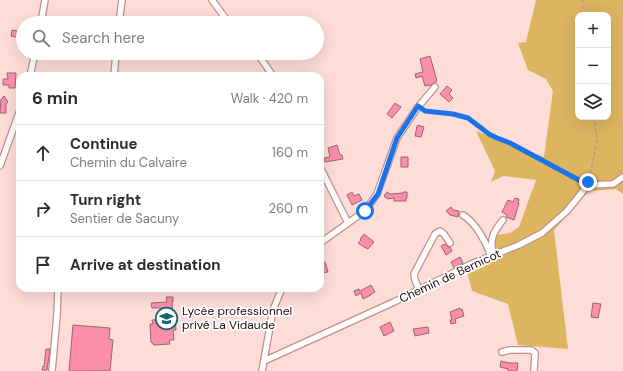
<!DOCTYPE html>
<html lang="en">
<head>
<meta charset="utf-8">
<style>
	body { margin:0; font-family:"DM Sans",sans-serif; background:#f7f7f7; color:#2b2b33 }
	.controls { position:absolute; right:12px; top:12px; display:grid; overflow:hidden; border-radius:8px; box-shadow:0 4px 16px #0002 }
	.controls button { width:36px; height:36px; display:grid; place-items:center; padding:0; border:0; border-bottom:1px solid #e1e1e2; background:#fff; color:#2b2b33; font:20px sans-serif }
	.stop { position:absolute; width:12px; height:12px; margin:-9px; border:3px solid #1a73e8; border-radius:50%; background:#fff }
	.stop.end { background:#1a73e8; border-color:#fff; box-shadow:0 1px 4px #0008 }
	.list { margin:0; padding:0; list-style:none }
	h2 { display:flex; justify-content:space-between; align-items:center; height:52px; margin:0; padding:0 16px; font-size:17px }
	h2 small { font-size:13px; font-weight:400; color:#7c7c81 }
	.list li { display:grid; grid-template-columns:26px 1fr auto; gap:12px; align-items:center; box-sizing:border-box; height:56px; padding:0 16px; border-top:1px solid #e1e1e2 }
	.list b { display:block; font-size:15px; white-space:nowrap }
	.list p { margin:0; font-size:13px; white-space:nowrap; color:#7c7c81 }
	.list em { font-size:13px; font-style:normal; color:#7c7c81 }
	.icon { flex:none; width:22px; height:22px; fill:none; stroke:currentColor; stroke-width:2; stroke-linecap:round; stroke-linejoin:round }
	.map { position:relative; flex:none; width:623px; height:371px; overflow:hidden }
	.search { position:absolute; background:#fff; box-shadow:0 4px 16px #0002; left:16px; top:16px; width:308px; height:44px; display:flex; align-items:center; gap:10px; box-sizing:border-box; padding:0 14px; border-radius:22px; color:#7c7c81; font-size:15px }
	.panel { position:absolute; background:#fff; box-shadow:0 4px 16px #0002; left:16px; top:72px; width:308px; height:220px; border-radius:12px }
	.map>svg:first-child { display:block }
	.green { fill:#ddb561; fill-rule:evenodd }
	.building { fill:#fc8eaa; stroke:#986772 }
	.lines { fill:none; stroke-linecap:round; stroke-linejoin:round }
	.minor-casing { stroke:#c38f8a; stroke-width:8 }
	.path { stroke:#ae928f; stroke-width:1; stroke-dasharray:4 2; stroke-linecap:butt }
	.minor { stroke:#fff; stroke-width:5.5 }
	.route { stroke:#1a73e8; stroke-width:5 }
	.labels { text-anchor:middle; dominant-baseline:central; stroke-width:3.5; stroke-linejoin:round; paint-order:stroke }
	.street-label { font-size:12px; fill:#1f0d0b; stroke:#fff }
	.poi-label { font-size:12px; fill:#1f0d0b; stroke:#fff; text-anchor:start }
</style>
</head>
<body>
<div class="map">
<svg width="623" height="371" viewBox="0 0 623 371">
	<rect width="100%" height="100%" fill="#fedcd8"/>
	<!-- green -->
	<path class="green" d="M536 0H623V194L616 189 589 191 554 230 568 349 518 345 508 304 472 291 467 271 498 256 494 246 497 235 510 233 519 227 536 180 503 176 491 182 495 171 476 131 544 157 553 91 546 79 528 70 518 43 526 42ZM578 15H608V117H578Z"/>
	<!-- building -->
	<path class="building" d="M12 30 23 32 22 38 11 36Z
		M430 56 437 81 431 85 425 86 422 76 416 78 415 74 423 72 420 59Z
		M7 73H16L15 88H9V85H3V79H8Z
		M447 86 452 90 449 94 453 98 449 102 440 94Z
		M4 96 8 102 6 104V113H0L1 99Z
		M395 103 401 107 392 118 387 114Z
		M418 125 424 127 421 137 415 136 417 126Z
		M337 145 340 155H342L343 159 325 162 324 158 330 157 328 148Z
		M401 157H408V167H401Z
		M352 192 354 196 359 194 362 200 352 205 347 195Z
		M387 192 390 194 403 193V192H407V198H406V201H394V198L388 199 384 196Z
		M515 198 519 199 518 203H519L514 220 506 217 507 215 502 212 508 200 513 202Z
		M451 207 453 210 459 211 458 217 450 215 446 211Z
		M364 234 374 242 368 249 364 247 358 243 361 240 360 239Z
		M445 244 448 247H450L452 251 446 255 441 246Z
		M460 257 463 263 454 268 451 262Z
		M325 262 328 272 322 273 320 268V263Z
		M371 285 375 292 371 294V295L363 299 361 293 356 296 354 291 359 289 360 291Z
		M166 297H173V302H172L173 317H175L176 330H173L174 340H169L170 344 154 345 151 342 150 324H153L152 320 163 319 162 308H152L151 303 167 302Z
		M593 303 601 304 598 318 591 317Z
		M460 308 461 310 462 309 464 316 455 319 456 323 451 324 450 320H452L450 312Z
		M390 322 394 331 384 336 380 327Z
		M73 325 110 328 109 339 113 340 110 371H69Z
		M428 327 429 333 415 336 413 329Z
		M46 349H50L47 370H42L43 366 44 367Z
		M501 361 509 363H518L517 371H508V369L500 367Z"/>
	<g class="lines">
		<defs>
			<path id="minor" d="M212 0 226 19 230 23
				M41 23 45 0
				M119 23 122 0
				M257 53 273 76
				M30 76 35 53
				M114 76 116 53
				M0 166 20 110
				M320 167 348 223 320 243
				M463 215C476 223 486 242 491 256
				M348 223 365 211 377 194 397 138 418 107 435 87
				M493 252C489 238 495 230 503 220
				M419 290 415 280 414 274 435 234 440 231 444 234 450 243
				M502 352 510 350H531L535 353 534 371
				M264 361 394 302 471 264 519 245 542 233 567 211 588 185 613 184 623 177
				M52 371 57 315 58 288
				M262 371 273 310 282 288"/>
		</defs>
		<!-- minor casing -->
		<use href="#minor" class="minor-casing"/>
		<!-- path -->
		<path class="path" d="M582 15 583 0
			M423 109 425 111 453 114 468 118 489 134 497 138 510 143 583 183
			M589 179 597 141 594 117"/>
		<!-- minor -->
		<use href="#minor" class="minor"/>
	</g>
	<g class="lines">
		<!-- route -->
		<path class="route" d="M365 211 378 194 397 138 418 106 425 111 453 114 468 118 489 134 497 138 510 143 588 185V182"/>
	</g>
	<!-- icons -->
	<defs>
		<symbol id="school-ring" viewBox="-11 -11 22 22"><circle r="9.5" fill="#fff" stroke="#18656c" stroke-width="1.5"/><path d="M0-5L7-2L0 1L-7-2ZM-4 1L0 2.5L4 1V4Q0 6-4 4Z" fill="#18656c"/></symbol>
	</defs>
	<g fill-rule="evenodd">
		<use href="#school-ring" x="154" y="306" width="25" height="25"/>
	</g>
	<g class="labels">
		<!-- street labels -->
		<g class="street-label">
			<text transform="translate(450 276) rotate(-25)">Chemin de Bernicot</text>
		</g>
		<!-- poi labels -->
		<g class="poi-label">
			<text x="182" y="311">Lycée professionnel<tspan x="182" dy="14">privé La Vidaude</tspan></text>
		</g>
	</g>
</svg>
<div class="controls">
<button>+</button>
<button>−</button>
<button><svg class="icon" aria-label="layers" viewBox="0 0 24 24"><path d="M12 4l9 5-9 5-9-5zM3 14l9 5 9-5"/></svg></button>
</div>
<div class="stop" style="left:365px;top:211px"></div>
<div class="stop end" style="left:588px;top:182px"></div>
<div class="search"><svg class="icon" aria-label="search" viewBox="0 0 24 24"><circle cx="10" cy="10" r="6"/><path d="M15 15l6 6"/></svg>Search here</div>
<section class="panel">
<h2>6 min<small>Walk · 420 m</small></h2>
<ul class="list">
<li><svg class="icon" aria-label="ahead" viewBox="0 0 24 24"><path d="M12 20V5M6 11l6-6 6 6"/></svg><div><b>Continue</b><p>Chemin du Calvaire</p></div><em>160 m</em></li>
<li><svg class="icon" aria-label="right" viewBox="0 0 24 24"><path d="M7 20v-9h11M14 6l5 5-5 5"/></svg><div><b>Turn right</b><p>Sentier de Sacuny</p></div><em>260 m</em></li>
<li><svg class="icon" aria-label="arrive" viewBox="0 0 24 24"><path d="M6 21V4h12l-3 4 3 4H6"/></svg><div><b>Arrive at destination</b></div></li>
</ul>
</section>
</div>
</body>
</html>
